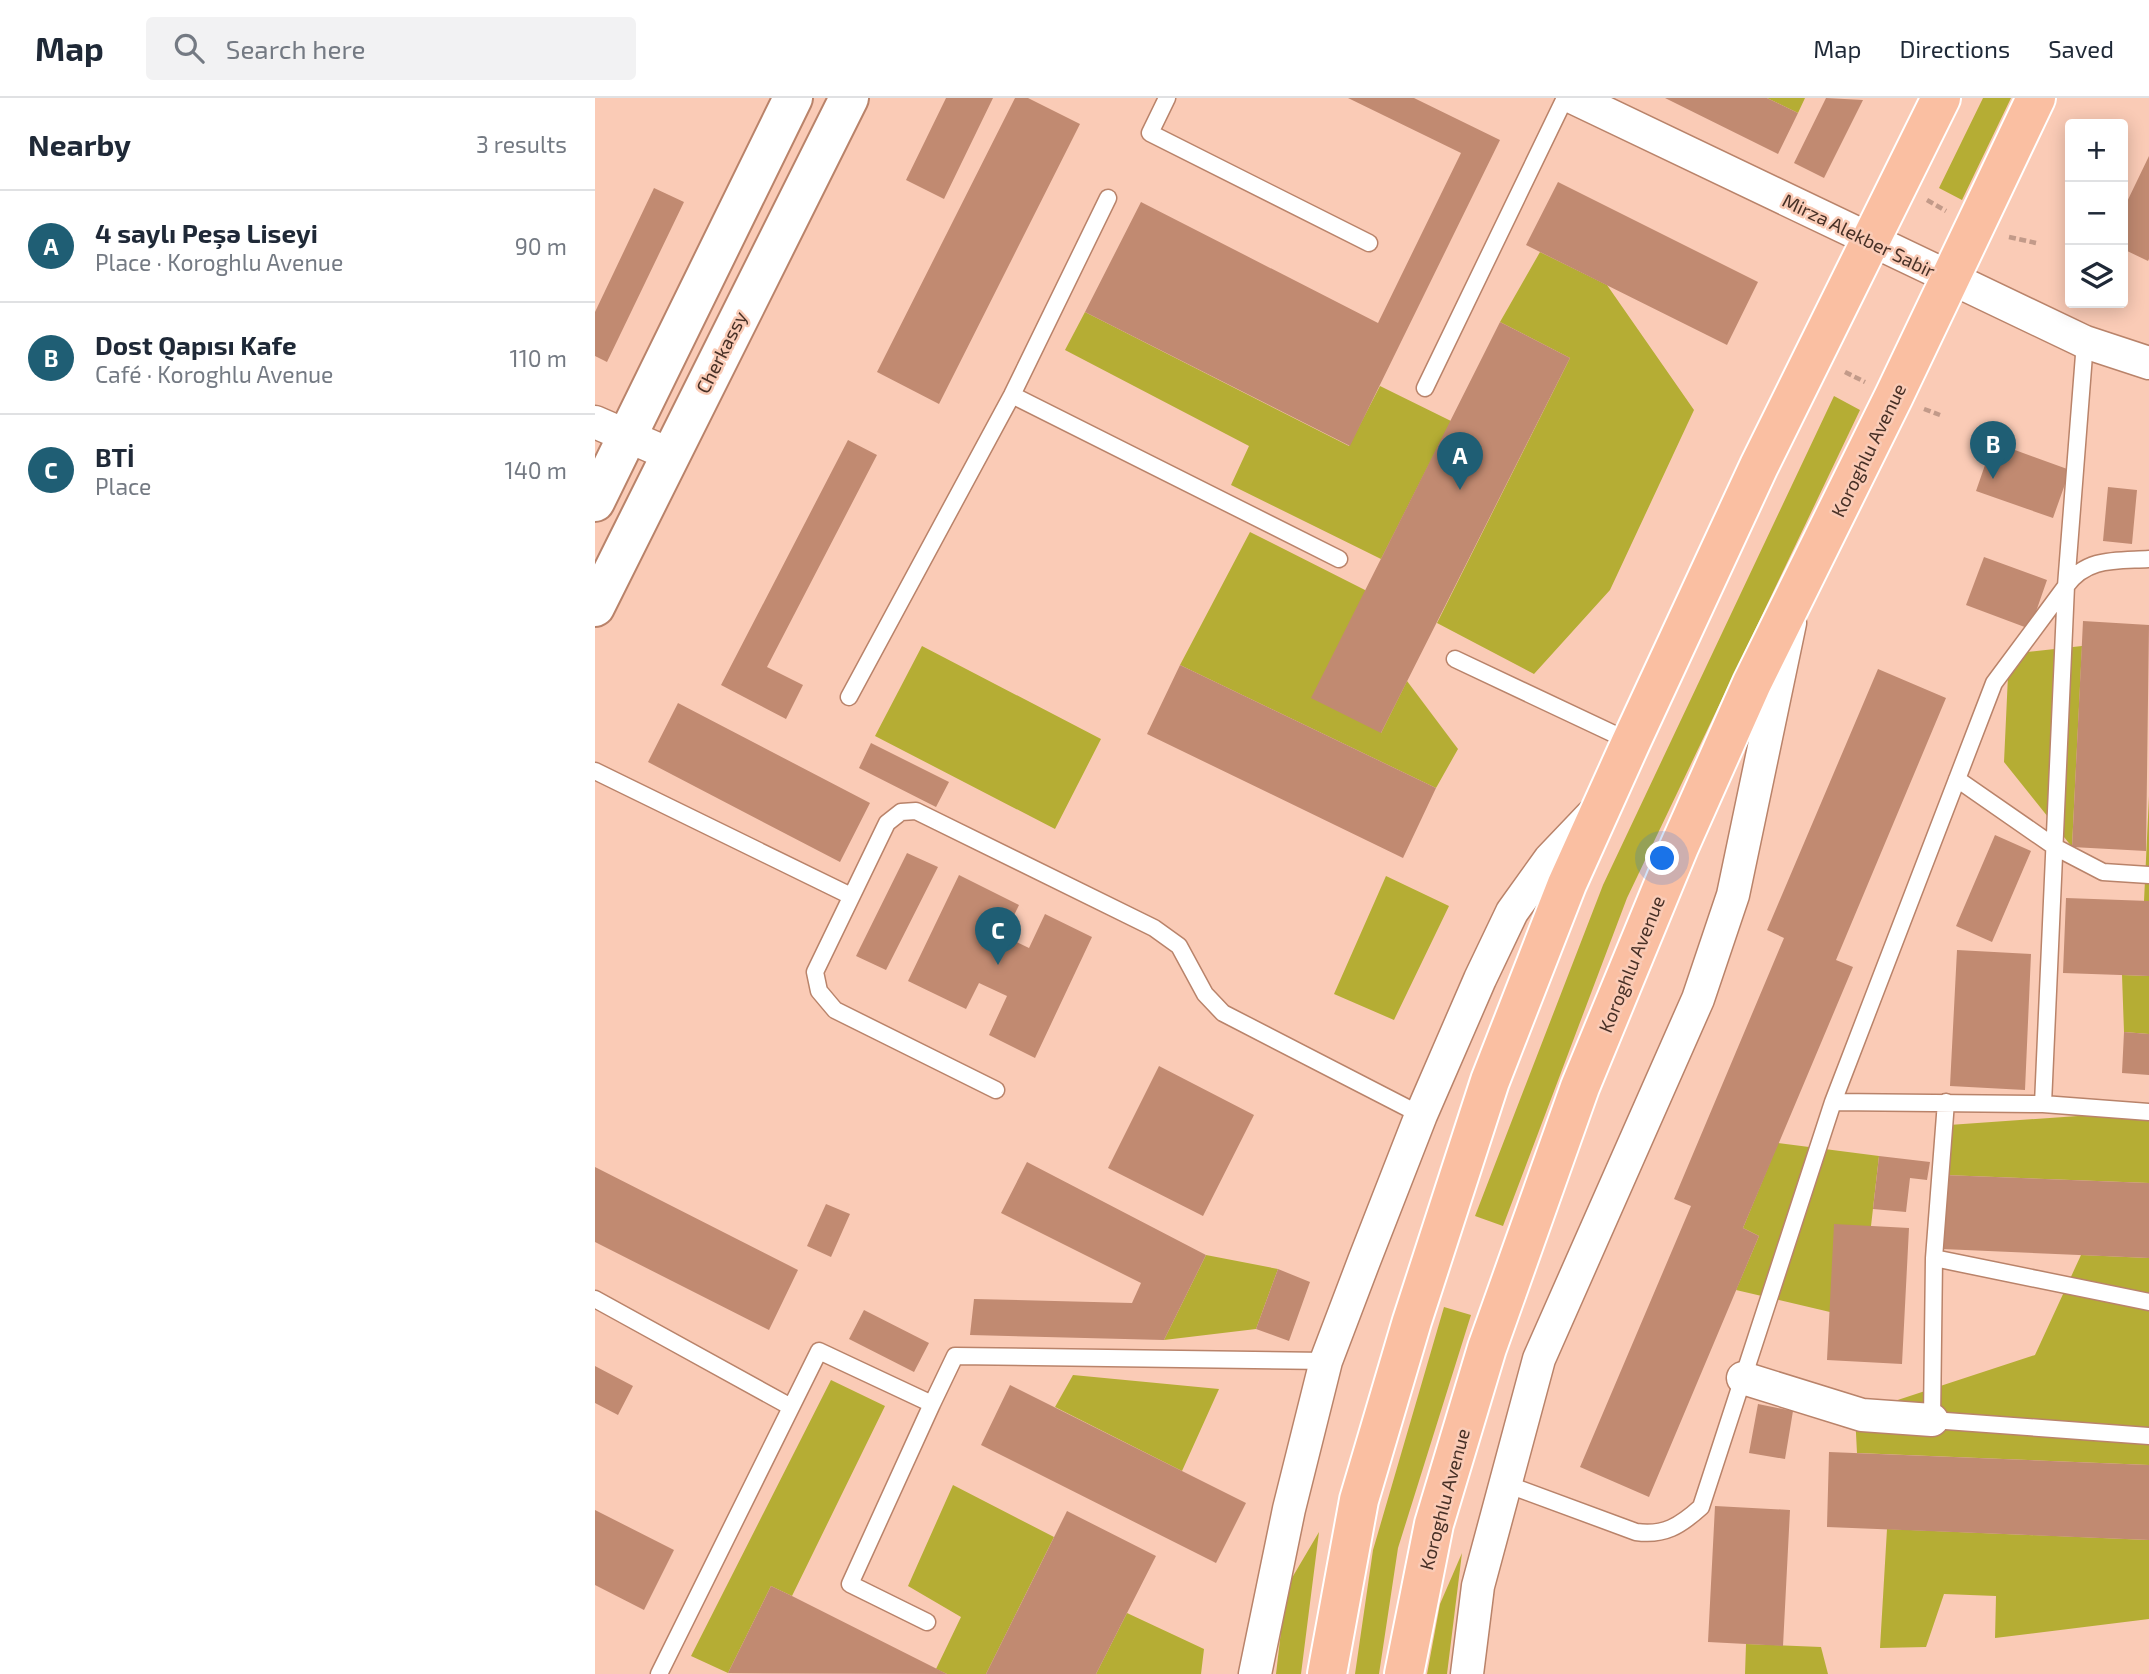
<!DOCTYPE html>
<html lang="en">
<head>
<meta charset="utf-8">
<style>
	body { margin:0; font-family:"Exo 2",sans-serif; background:#f2f2f3; color:#1f2937 }
	.controls { position:absolute; right:21px; top:21px; display:grid; overflow:hidden; border-radius:7px; box-shadow:0 4px 18px #0003 }
	.controls button { width:63px; height:63px; display:grid; place-items:center; padding:0; border:0; border-bottom:2px solid #e0e1e3; background:#fff; color:#1f2937; font:35px sans-serif }
	.you { position:absolute; left:1068px; top:761px; width:24px; height:24px; margin:-18px; border:5px solid #fff; border-radius:50%; background:#1a73e8; box-shadow:0 0 0 10px #1a73e833 }
	.badge { display:grid; place-items:center; width:46px; height:46px; border-radius:50%; background:#1f5e74; color:#fff; font-size:23px; font-weight:700 }
	.pin { position:absolute; translate:-50% -58px; filter:drop-shadow(0 2px 4px #0008) }
	.pin::after { content:''; position:absolute; top:37px; width:24px; height:21px; background:inherit; clip-path:polygon(0 0,100% 0,50% 100%) }
	.list { margin:0; padding:0; list-style:none }
	h2 { display:flex; justify-content:space-between; align-items:center; height:91px; margin:0; padding:0 28px; font-size:30px }
	h2 small { font-size:23px; font-weight:400; color:#747a83 }
	.list li { display:grid; grid-template-columns:46px 1fr auto; gap:21px; align-items:center; box-sizing:border-box; height:112px; padding:0 28px; border-top:2px solid #e0e1e3 }
	.list b { display:block; font-size:26px; white-space:nowrap }
	.list p { margin:0; font-size:23px; white-space:nowrap; color:#747a83 }
	.list em { font-size:23px; font-style:normal; color:#747a83 }
	.icon { flex:none; width:38px; height:38px; fill:none; stroke:currentColor; stroke-width:2; stroke-linecap:round; stroke-linejoin:round }
	.map { position:relative; flex:none; width:1554px; height:1576px; overflow:hidden }
	header { display:flex; align-items:center; gap:42px; box-sizing:border-box; height:98px; padding:0 35px; background:#fff; border-bottom:2px solid #e0e1e3 }
	header strong { font-size:33px }
	nav { display:flex; gap:38px; margin-inline-start:auto; font-size:24px }
	.search { width:490px; height:63px; background:#f2f2f3; display:flex; align-items:center; gap:18px; box-sizing:border-box; padding:0 24px; border-radius:7px; color:#747a83; font-size:26px }
	main { display:flex }
	aside { flex:1; background:#fff }
	.map>svg:first-child { display:block }
	.green { fill:#b5ad34 }
	.building { fill:#c18a71 }
	.lines { fill:none; stroke-linecap:round; stroke-linejoin:round }
	.service-casing { stroke:#b9836a; stroke-width:19 }
	.minor-casing { stroke:#b9836a; stroke-width:35 }
	.tertiary-casing { stroke:#b9836a; stroke-width:42 }
	.primary-casing { stroke:#fff; stroke-width:42 }
	.path { stroke:#c29a89; stroke-width:4.5; stroke-dasharray:7 3.5; stroke-linecap:butt }
	.service { stroke:#fff; stroke-width:16 }
	.minor { stroke:#fff; stroke-width:32 }
	.tertiary { stroke:#fff; stroke-width:38 }
	.primary { stroke:#fabfa2; stroke-width:38 }
	.labels { text-anchor:middle; dominant-baseline:central; stroke-width:5; stroke-linejoin:round; paint-order:stroke }
	.street-label { font-size:19px; fill:#473026; stroke:#facbb6 }
</style>
</head>
<body>
<header>
<strong>Map</strong>
<div class="search"><svg class="icon" aria-label="search" viewBox="0 0 24 24"><circle cx="10" cy="10" r="6"/><path d="M15 15l6 6"/></svg>Search here</div>
<nav><a>Map</a><a>Directions</a><a>Saved</a></nav>
</header>
<main>
<aside>
<h2>Nearby<small>3 results</small></h2>
<ul class="list">
<li><span class="badge">A</span><div><b>4 saylı Peşə Liseyi</b><p>Place · Koroghlu Avenue</p></div><em>90 m</em></li>
<li><span class="badge">B</span><div><b>Dost Qapısı Kafe</b><p>Café · Koroghlu Avenue</p></div><em>110 m</em></li>
<li><span class="badge">C</span><div><b>BTİ</b><p>Place</p></div><em>140 m</em></li>
</ul>
</aside>
<div class="map">
<svg width="1554" height="1576" viewBox="0 0 1554 1576">
	<rect width="100%" height="100%" fill="#facbb6"/>
	<!-- green -->
	<path class="green" d="M1172 0H1210L1203 15Z
		M1388 0H1416L1367 102 1344 90Z
		M945 154 1012 187 1099 312 1015 492 939 576 842 525 975 260 905 224Z
		M490 214 754 348 785 288 856 323 786 461 636 387 654 348 470 252Z
		M1239 298 1265 312 1032 800 908 1128 880 1118 1008 787Z
		M655 434 770 492 786 635 812 583 863 651 841 690 585 567Z
		M327 548 506 641 460 731 280 638Z
		M1487 548 1477 749 1409 664 1414 556Z
		M1554 698V803H1549Z
		M791 778 854 808 799 922 739 896Z
		M1527 877 1554 878V936L1529 934Z
		M1554 1013V1085L1349 1077 1354 1027Z
		M1183 1045 1284 1058 1276 1128 1235 1214 1141 1192 1164 1138 1148 1130Z
		M611 1157 683 1171 661 1231 569 1242Z
		M1486 1157 1554 1160V1367L1262 1355 1260 1316 1440 1257Z
		M849 1209 876 1217 803 1450 784 1576H760L778 1452Z
		M478 1277 624 1291 587 1373 460 1309Z
		M236 1282 290 1308 197 1498 176 1488 133 1575 96 1558Z
		M358 1387 459 1439 391 1576H352L341 1571 366 1519 313 1488Z
		M1292 1431 1554 1442V1521L1400 1540 1401 1498 1349 1496 1331 1549 1285 1550Z
		M724 1434 706 1576H681L691 1490Z
		M867 1455 852 1576H832L845 1506Z
		M532 1515 609 1551 606 1576H501Z
		M1151 1546 1226 1549 1233 1576H1150Z"/>
	<!-- building -->
	<path class="building" d="M351 0H398L349 101 311 82Z
		M420 0H433L485 26 344 306 282 274Z
		M753 0H819L905 42 755 348 490 214 546 104 783 225 866 55Z
		M1070 0H1172L1203 15 1183 56Z
		M1231 0 1268 2 1229 80 1199 65Z
		M1554 58V161L1553 163 1528 151V112Z
		M963 84 1163 184 1132 247 931 147Z
		M59 90 89 104 12 264 0 258V214Z
		M905 224 975 260 786 635 716 600Z
		M253 342 282 357 172 569 208 587 191 621 126 587Z
		M1398 344 1475 372 1458 420 1381 393Z
		M1513 389 1542 392 1537 446 1508 443Z
		M1389 459 1452 482 1435 531 1371 507Z
		M1488 523 1554 527 1551 753 1477 749Z
		M585 567 841 690 808 760 552 636Z
		M1283 571 1351 600 1241 862 1258 869 1148 1130 1164 1138 1054 1399 985 1369 1096 1108 1079 1101 1189 840 1172 832Z
		M83 605 275 705 245 764 53 664Z
		M276 645 354 684 341 709 264 670Z
		M1400 737 1436 753 1397 844 1361 828Z
		M312 755 343 769 291 872 261 858Z
		M364 777 424 807 409 838 434 850 450 816 497 839 440 960 394 937 412 898 384 885 371 911 313 883Z
		M1471 800 1554 803V878L1468 875Z
		M1362 852 1436 856 1430 992 1355 988Z
		M1529 934 1554 936V977L1527 975Z
		M564 968 659 1017 608 1118 513 1070Z
		M1284 1058 1335 1064 1332 1082 1315 1080 1311 1114 1278 1111Z
		M432 1064 611 1157 569 1242 375 1237 379 1201 537 1205 546 1185 406 1115Z
		M0 1069 203 1172 174 1232 0 1144Z
		M1349 1077 1554 1085V1160L1347 1151Z
		M231 1106 255 1116 236 1159 212 1148Z
		M1239 1126 1314 1130 1307 1266 1232 1262Z
		M683 1171 715 1184 694 1243 661 1231Z
		M269 1212 334 1245 319 1274 254 1241Z
		M0 1268 38 1288 23 1317 0 1305Z
		M415 1287 651 1405 621 1465 386 1347Z
		M1163 1306 1198 1313 1190 1361 1154 1355Z
		M1234 1354 1554 1367V1442L1232 1429Z
		M1120 1408 1195 1412 1188 1548 1113 1544Z
		M0 1412 79 1452 49 1512 0 1487Z
		M472 1413 561 1458 532 1515 501 1576H391Z
		M176 1488 197 1498 352 1576 133 1575Z"/>
	<g class="lines">
		<defs>
			<path id="service" d="M572 0 555 35 774 145
				M1490 244 1471 488 1399 585 1238 1004 1448 1006 1554 1014
				M830 290 970 0
				M417 297 744 461
				M860 561 1036 644
				M254 599 417 297 513 100
				M0 673 256 798
				M1362 681 1460 749 1508 774 1554 777
				M401 992 240 912 224 893 220 874 292 725 306 714 321 713 559 830 584 848 610 896 628 915 826 1017
				M1351 1004 1339 1160 1554 1204
				M1448 1006 1471 488C1492 459 1521 463 1554 461
				M1339 1160 1337 1322 1554 1338
				M0 1201 196 1309
				M911 1386 1041 1434C1069 1438 1085 1428 1106 1409L1238 1004
				M332 1524 255 1486 337 1306
				M64 1576 224 1253 337 1306 360 1258 731 1263"/>
			<path id="minor" d="M979 0 1490 244 1554 265
				M0 324 74 356
				M1148 1280 1267 1317 1337 1322
				M660 1576 694 1411 731 1263 769 1163 826 1017 885 881 917 814 955 761 996 718
				M872 1576 883 1488 944 1261 1103 901 1138 797 1195 525"/>
			<path id="tertiary" d="M0 404 198 0
				M0 509 254 0"/>
			<path id="primary" d="M732 1576 764 1402 817 1223 895 983 972 786 1036 644 1164 368 1346 0
				M809 1576 839 1426 892 1250 985 989 1084 749 1157 585 1299 298 1441 0"/>
		</defs>
		<!-- service casing -->
		<use href="#service" class="service-casing"/>
		<!-- minor casing -->
		<use href="#minor" class="minor-casing"/>
		<!-- tertiary casing -->
		<use href="#tertiary" class="tertiary-casing"/>
		<!-- primary casing -->
		<use href="#primary" class="primary-casing"/>
		<!-- path -->
		<path class="path" d="M1332 102 1351 113
			M1414 139 1441 145
			M1250 274 1270 284
			M1329 311 1345 317"/>
		<!-- service -->
		<use href="#service" class="service"/>
		<!-- minor -->
		<use href="#minor" class="minor"/>
		<!-- tertiary -->
		<use href="#tertiary" class="tertiary"/>
		<!-- primary -->
		<use href="#primary" class="primary"/>
	</g>
	<g class="labels">
		<!-- street labels -->
		<g class="street-label">
			<text transform="translate(1264 137) rotate(26)">Mirza Alekber Sabir</text>
			<text transform="translate(126 254) rotate(-63)">Cherkassy</text>
			<text transform="translate(1273 352) rotate(-64)">Koroghlu Avenue</text>
			<text transform="translate(1036 866) rotate(-68)">Koroghlu Avenue</text>
			<text transform="translate(849 1401) rotate(-75)">Koroghlu Avenue</text>
		</g>
	</g>
</svg>
<div class="controls">
<button>+</button>
<button>−</button>
<button><svg class="icon" aria-label="layers" viewBox="0 0 24 24"><path d="M12 4l9 5-9 5-9-5zM3 14l9 5 9-5"/></svg></button>
</div>
<div class="you"></div>
<div class="pin badge" style="left:865px;top:392px">A</div>
<div class="pin badge" style="left:1398px;top:381px">B</div>
<div class="pin badge" style="left:403px;top:867px">C</div>
</div>
</main>
</body>
</html>
